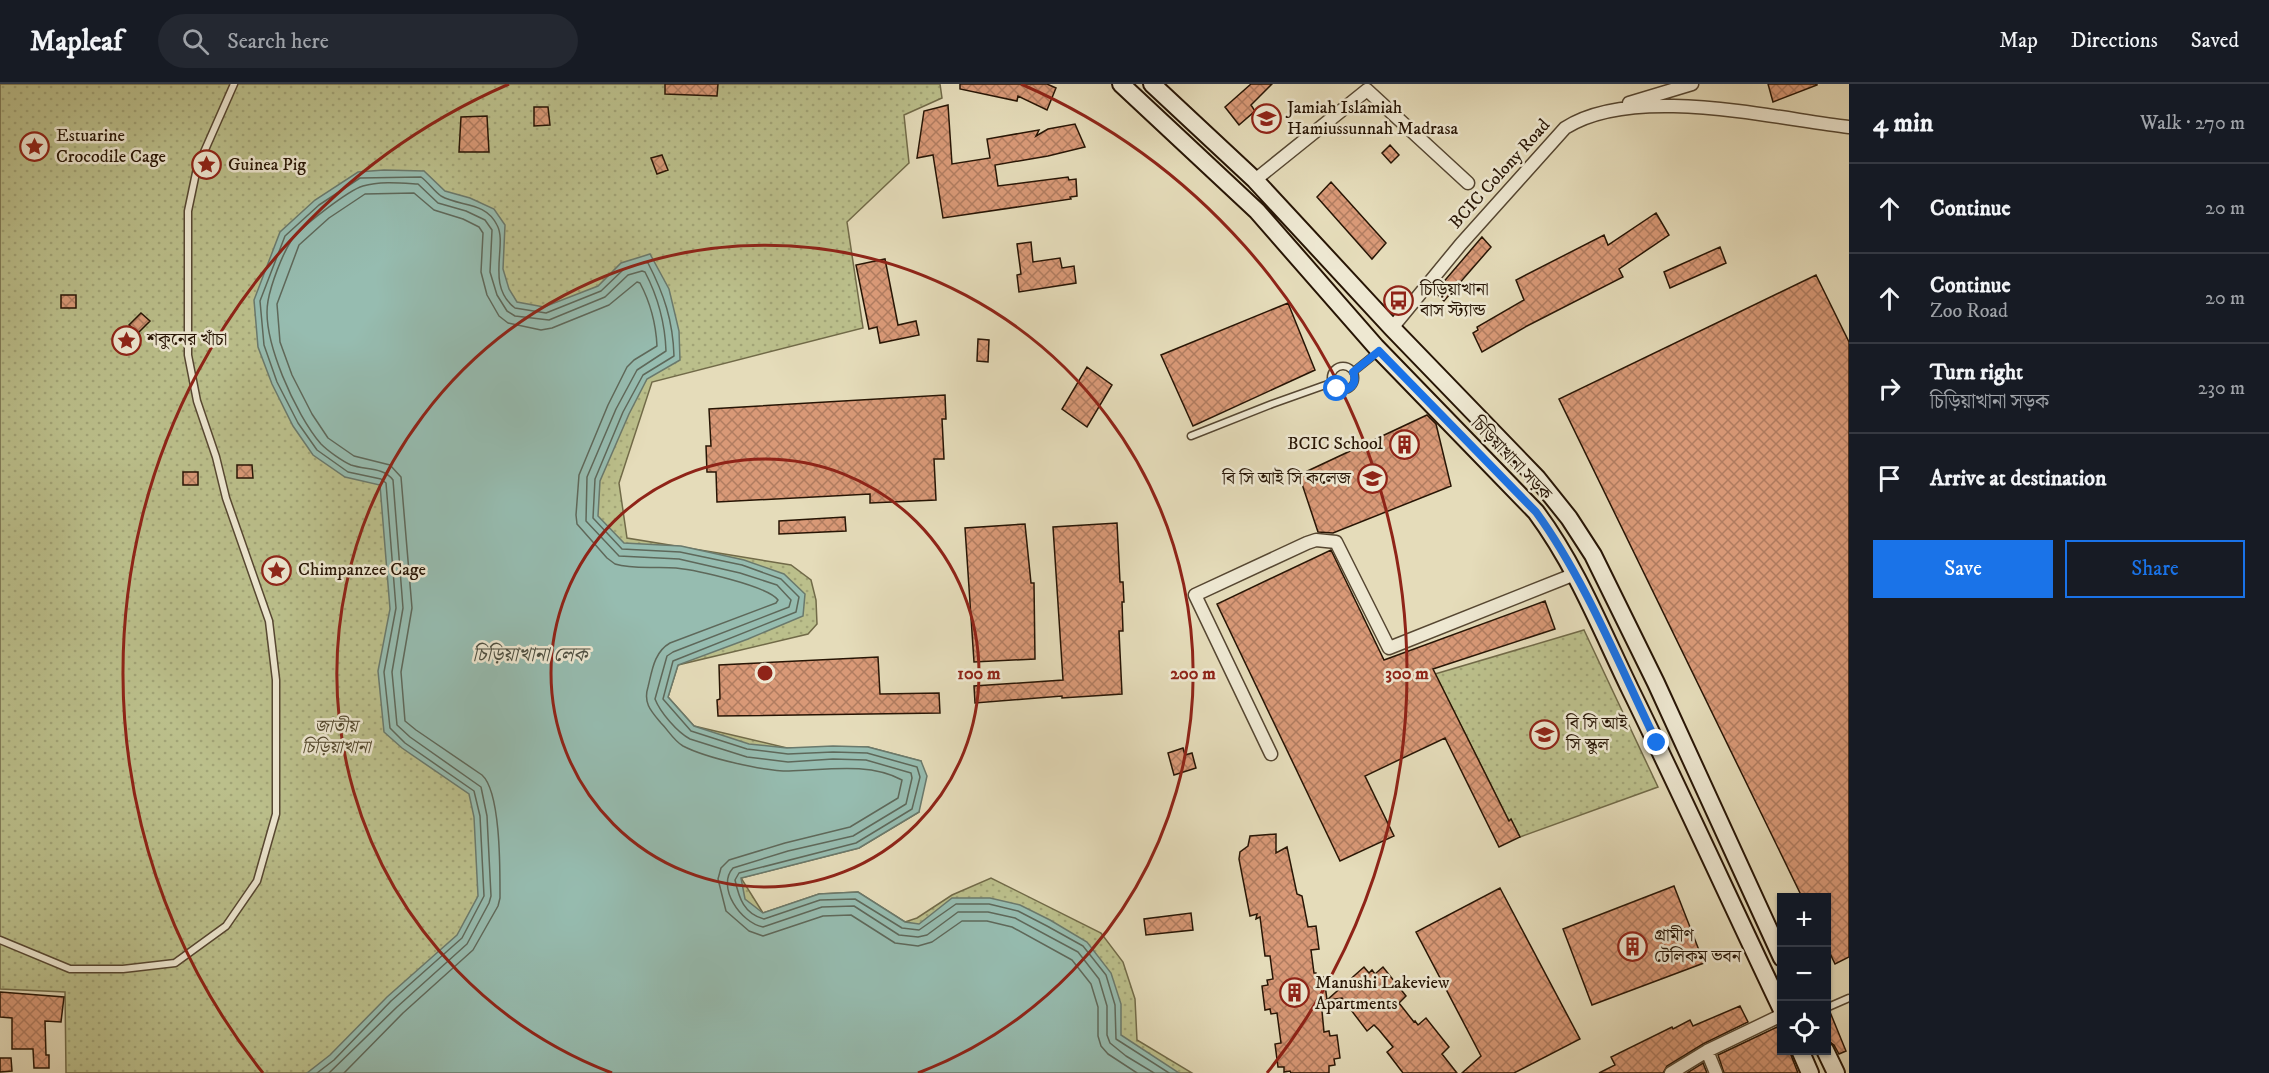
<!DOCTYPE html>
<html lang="en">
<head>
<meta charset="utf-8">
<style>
	body { margin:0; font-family:"IM FELL DW Pica","Noto Serif Bengali",serif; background:#242831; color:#f1f3f6 }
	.controls { position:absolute; right:18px; bottom:18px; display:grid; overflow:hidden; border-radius:0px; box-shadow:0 2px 4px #0004 }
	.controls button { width:54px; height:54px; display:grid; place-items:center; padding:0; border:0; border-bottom:2px solid #363941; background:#171b24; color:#f1f3f6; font:30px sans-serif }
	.stop { position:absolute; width:18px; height:18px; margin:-14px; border:4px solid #1a73e8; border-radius:50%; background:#fff }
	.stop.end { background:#1a73e8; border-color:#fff; box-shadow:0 2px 6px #0008 }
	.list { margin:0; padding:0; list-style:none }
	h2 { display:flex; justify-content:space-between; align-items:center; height:78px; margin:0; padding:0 24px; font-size:26px }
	h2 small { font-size:20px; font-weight:400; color:#9ea1a6 }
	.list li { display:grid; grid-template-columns:39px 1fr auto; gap:18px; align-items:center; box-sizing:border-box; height:90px; padding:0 24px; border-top:2px solid #363941 }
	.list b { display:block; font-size:22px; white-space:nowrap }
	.list p { margin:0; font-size:20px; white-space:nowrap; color:#9ea1a6 }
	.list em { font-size:20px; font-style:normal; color:#9ea1a6 }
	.actions { display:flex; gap:12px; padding:18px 24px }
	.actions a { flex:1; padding:14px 0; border:2px solid #1a73e8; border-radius:0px; text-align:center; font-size:21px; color:#1a73e8 }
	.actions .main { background:#1a73e8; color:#fff }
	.icon { flex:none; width:33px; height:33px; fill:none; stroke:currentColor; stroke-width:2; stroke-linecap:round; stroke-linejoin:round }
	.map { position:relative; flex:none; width:1849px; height:989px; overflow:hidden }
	header { display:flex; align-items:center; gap:36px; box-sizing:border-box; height:84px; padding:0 30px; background:#171b24; border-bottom:2px solid #363941 }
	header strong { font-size:28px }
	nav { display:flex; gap:33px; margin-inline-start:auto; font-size:21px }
	.search { width:420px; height:54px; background:#242831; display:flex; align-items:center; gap:15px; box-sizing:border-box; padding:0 21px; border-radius:33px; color:#9ea1a6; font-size:22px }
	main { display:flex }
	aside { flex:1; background:#171b24 }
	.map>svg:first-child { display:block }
	.park { fill:url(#park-dots); stroke:#716a48; stroke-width:1.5 }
	.water { fill:#96bcb0; stroke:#6a796c; stroke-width:1.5 }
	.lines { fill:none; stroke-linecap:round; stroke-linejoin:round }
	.shore { stroke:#5e685a; stroke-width:1.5 }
	.building { fill:url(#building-cross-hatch); stroke:#271505; stroke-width:1.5 }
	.service-casing { stroke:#564732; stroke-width:9 }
	.minor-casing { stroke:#564732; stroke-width:15 }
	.secondary-casing { stroke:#271505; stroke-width:20 }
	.service { stroke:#eee8d2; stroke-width:6 }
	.minor { stroke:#eee8d2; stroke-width:12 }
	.secondary { stroke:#eee8d2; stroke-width:16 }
	.route { stroke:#1a73e8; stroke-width:8 }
	.ring { fill:none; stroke:#8f2418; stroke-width:3 }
	.labels { text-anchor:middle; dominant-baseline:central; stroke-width:5; stroke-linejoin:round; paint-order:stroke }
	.poi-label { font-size:18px; fill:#271505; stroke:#eee8d2; text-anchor:start }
	.street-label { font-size:18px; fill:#271505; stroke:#eee8d2 }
	.park-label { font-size:18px; font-style:italic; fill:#53482d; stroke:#eee8d2 }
	.water-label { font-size:20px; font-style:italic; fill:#4e4f41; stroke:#eee8d2 }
	.centre { fill:#8f2418; stroke:#eee8d2; stroke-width:3 }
	.ring-label { font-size:18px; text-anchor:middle; font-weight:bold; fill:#8f2418; stroke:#eee8d2; stroke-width:5; stroke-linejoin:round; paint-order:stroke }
</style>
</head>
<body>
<header>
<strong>Mapleaf</strong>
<div class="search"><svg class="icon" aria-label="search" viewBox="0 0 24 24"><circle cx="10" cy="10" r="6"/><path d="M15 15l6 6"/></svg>Search here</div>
<nav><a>Map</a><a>Directions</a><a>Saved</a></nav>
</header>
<main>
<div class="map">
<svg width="1849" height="989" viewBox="0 0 1849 989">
	<defs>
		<pattern id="park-dots" width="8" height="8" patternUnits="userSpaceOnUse" patternTransform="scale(1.5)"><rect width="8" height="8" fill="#bbbf8b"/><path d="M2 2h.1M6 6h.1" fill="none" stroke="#a1a376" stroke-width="1.8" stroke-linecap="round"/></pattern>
		<pattern id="building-cross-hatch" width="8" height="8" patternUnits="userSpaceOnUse" patternTransform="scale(1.5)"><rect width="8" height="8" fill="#d99977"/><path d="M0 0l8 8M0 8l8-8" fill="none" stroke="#b07c60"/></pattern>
	</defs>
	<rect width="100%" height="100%" fill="#e5dcba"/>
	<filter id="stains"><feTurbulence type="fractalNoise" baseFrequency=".00333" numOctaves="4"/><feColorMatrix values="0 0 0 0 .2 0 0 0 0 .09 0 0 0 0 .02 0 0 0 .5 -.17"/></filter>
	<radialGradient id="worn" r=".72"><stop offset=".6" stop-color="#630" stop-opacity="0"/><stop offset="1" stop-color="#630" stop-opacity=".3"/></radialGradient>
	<!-- park -->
	<path class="park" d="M0 0H940L942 14 904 31 909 79 847 138 863 244 652 298 619 399 627 454 791 481 811 496 816 516 817 540 808 550 678 581 668 613 694 642 787 664 868 663 921 677 919 728 859 764 741 794 763 829 819 810 858 808 905 838 917 834 952 811 991 794 1101 849 1123 878 1135 915 1137 956 1192 989H66L65 908 0 905Z
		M1584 546 1658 703 1520 753 1511 736 1509 737 1435 590Z"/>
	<!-- water -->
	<path class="water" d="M384 86 424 87 445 107 470 114 494 125 505 141 503 185 509 205 517 218 544 223 598 202 621 179 650 170 669 205 679 247 680 276 647 295 629 330 600 397 598 432 624 459 681 462 744 476 784 490 805 510 803 532 748 555 678 581 668 613 694 642 749 660 787 664 833 662 868 663 921 677 927 692 919 728 859 764 741 794 745 815 763 829 819 810 858 808 905 838 919 840 952 814H990L1020 821 1050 836 1087 858 1111 889 1121 920V951L1179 989H307L330 971 387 913 457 851 478 812 474 733 469 710 402 664 384 648 378 587 390 525 380 401 345 393 313 371 293 342 272 300 258 263 254 216 280 148 315 116 358 88Z"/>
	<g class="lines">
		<!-- shore -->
		<path class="shore" d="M317 989 334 976 391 917 462 854 484 812 480 732 474 707 405 659 390 644 384 588 396 524 386 399 381 395 348 388 317 366 298 339 277 298 264 261 260 217 285 152 319 121 360 94 421 93C428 98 434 107 441 112 460 123 485 117 497 141 508 161 485 201 515 224L546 229 601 207 624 185 645 178 648 179C664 210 673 237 674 272L643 291 623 328 595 395 593 434 622 465 680 468 742 481 781 495 799 513 796 528 673 577 663 615 691 647 747 665 788 670 833 668 867 669 917 683 920 693 912 725 856 759 739 789 735 796C739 814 744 830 764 835L820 816 855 815 902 844 919 846 956 820H989L1018 827 1047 842 1083 862 1106 891 1115 921 1116 955 1169 989
			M329 989 397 923 467 860 489 819 491 812 487 732 481 703 410 653 397 641 392 588 403 524 393 396C384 383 365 386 351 381 342 377 328 367 321 360 296 331 261 255 268 217 271 200 282 171 291 157 299 144 349 106 363 102 380 97 401 99 418 100L438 119 466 127 485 136 492 146 490 188 497 211 507 227 515 232 549 236 605 213 628 191 642 187 645 188C658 213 665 239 666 267L637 286 616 325 587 393 586 437 619 472 679 475 740 489 777 501 791 516 789 523 673 568 667 572 655 615C660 628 677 648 690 655L747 673 788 678 833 675 866 676 911 689 912 694 906 720 853 752 788 767 733 784C716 803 741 839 763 843L822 823 854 822 899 851 918 853 927 851 958 828H988L1015 834 1078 868 1099 895 1107 922V951L1110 959 1126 972 1154 989
			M344 989 403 929 473 866 498 822 500 814C500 787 501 708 482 691L416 646 405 637 401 588 412 524 401 393 390 381 354 372 328 354 312 330 292 291 280 258 277 220 299 161 329 134 365 110 414 109 434 126 463 135 479 143 483 149 481 188 487 211 499 232 508 239 541 246 552 244 609 221 637 198 640 199C650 218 656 241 657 262L634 276 627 283 608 321 579 391 576 431 577 440 607 474 615 480C634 486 657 482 676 484 696 486 768 502 778 516L776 519 670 559C654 568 652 587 648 603 643 619 651 627 661 639 668 646 674 657 683 662 706 674 763 687 789 687 826 686 869 678 902 696L898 714 850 743 785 759 729 776 721 784 718 795 726 827 749 847 763 852 823 832 851 831 895 859 918 862 932 858 962 837H987L1012 843 1072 876 1091 900 1098 923V952L1101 962 1108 970 1137 989"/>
	</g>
	<!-- building -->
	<path class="building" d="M665 0H718L717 12 665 10Z
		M960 0H1047L1056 4 1047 26 1018 12 1017 17 960 5Z
		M1251 0H1272L1251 21 1255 27 1239 41 1225 23Z
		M1768 0H1817V1L1773 18Z
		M948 21 952 80 990 74 987 55 1039 46 1036 52 1048 45 1075 40 1085 63 1048 72 995 81 998 102 1068 93 1069 96 1076 95 1077 112 1070 113 1071 115 943 134 933 71 917 74 924 27Z
		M534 23H548L550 41 534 42Z
		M487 32 489 68H459L461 33Z
		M1390 61 1399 71 1391 79 1382 69Z
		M662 71 668 86 657 90 651 74Z
		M1331 98 1386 159 1372 175 1317 113Z
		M1656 129 1669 151 1619 185 1623 193 1527 242 1482 268 1473 249 1478 246 1477 243 1524 216 1516 196 1604 151 1608 161Z
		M1482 153 1491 163 1444 217 1435 208Z
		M1031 158 1033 178 1060 174 1062 184 1074 182 1076 199 1019 208 1017 191 1021 190 1017 160Z
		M1720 163 1726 179 1670 204 1664 188Z
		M885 175 898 241 916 237 919 251 880 259 877 243 869 245 856 181Z
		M1816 191 1849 258V873L1835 880 1827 863V813H1802L1559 315Z
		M61 211H76V224H61Z
		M1288 219 1315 286 1193 342 1161 271Z
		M141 229 150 237 138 249 129 241Z
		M978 255 989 256 988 278 977 277Z
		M1087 283 1112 301 1087 343 1062 325Z
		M945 311 946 335H942L944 375H934L936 416 870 419V410L717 418 716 388H707L706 362H711L709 325Z
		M1427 331 1436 340 1451 402 1333 449 1318 448 1299 391Z
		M237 381H252L253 394H237Z
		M183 388H198V401H183Z
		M845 433 846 447 779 450V437Z
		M1117 439 1120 498H1123L1124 518H1122L1123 547H1119L1122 610 1062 614V612L975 619 974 602 1063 596 1053 443Z
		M1025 440 1031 499H1034L1035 575 974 578 965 444Z
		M1331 466 1384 576 1545 517 1555 545 1433 585 1509 737 1511 735 1520 753 1499 763 1445 654 1365 692 1394 752 1340 777 1217 520Z
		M878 573 880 610 939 609 940 629 718 632 717 616 720 615 719 581Z
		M1183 664 1185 671 1192 669 1196 684 1174 691 1168 669Z
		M1276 750V769L1287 763 1297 810 1302 812 1308 843 1316 842 1319 865 1311 866 1314 889H1316L1317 894 1324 893 1327 916 1364 883 1369 889 1372 886 1375 890 1383 883 1406 912 1399 919 1414 938 1415 937 1418 941 1426 934 1449 963 1442 970 1457 989H1403L1387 968 1393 963 1379 946 1374 941 1367 947 1342 914 1321 917 1324 948 1329 947 1330 952 1337 951 1340 974 1334 975 1335 981 1329 982V989H1291L1290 987 1284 988V983H1278L1275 960 1281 959 1277 929 1271 930 1270 925 1265 926 1262 902 1268 901 1267 896 1273 895 1270 872H1265L1260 833 1256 835 1257 830 1250 832 1239 775 1240 768 1248 762 1250 752Z
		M1674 802 1704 879 1592 921 1563 845Z
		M1500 804 1580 955 1514 989H1462L1481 972 1416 848Z
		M1191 829 1193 846 1146 851 1144 835Z
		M0 908 64 913 61 938 45 937 46 971H49V984H34L33 965H12V934L0 933Z
		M1740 922 1748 938 1703 960 1667 982 1663 989H1599L1615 981 1611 973 1672 943 1673 945 1690 936 1693 942Z
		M1830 928 1846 967 1839 970 1834 961 1827 956V929Z
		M1777 943 1782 955V966H1789L1798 989H1724L1718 971Z
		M0 974H11L12 987 0 988Z
		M1703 979 1707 989H1687Z"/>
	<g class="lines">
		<defs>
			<path id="service" d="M1331 294a12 12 0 1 1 24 0a12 12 0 1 1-24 0Z
				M1353 288 1379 267
				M1191 352 1272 320 1331 299
				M0 856 70 885H123L175 879 226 842 257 797 276 730V596L269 537 226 414 216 373 197 317 188 271V127L197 84 234 0
				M1826 924 1849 914"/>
			<path id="minor" d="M1629 19 1692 0
				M1255 96 1367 6 1468 99
				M1392 244 1461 160 1565 44C1634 0 1771 34 1849 43
				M1271 670 1195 511 1307 459 1316 456 1336 458 1389 564 1575 490
				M1707 967 1716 989
				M1671 989 1707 967 1782 931"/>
			<path id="secondary" d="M1121 0 1257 127 1376 263 1536 428C1576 482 1601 545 1630 605 1682 711 1731 819 1782 926
				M1152 0 1255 96 1392 244 1537 394 1569 434 1593 471 1656 599 1782 874
				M1800 966 1810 989
				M1825 966 1836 989"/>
		</defs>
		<!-- service casing -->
		<use href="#service" class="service-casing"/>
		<!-- minor casing -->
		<use href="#minor" class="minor-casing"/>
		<!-- secondary casing -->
		<use href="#secondary" class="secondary-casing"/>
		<!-- service -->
		<use href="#service" class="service"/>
		<!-- minor -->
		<use href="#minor" class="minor"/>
		<!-- secondary -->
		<use href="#secondary" class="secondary"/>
	</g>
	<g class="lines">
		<!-- route -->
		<path class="route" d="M1337 305C1349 309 1358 300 1353 288L1379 267 1536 428C1585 495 1620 583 1657 659"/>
	</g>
	<!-- distance rings -->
	<g class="ring">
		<circle cx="765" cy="589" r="214"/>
		<path d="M612 989A428 428 0 1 1 918 989"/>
		<path d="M263 989A642 642 0 0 1 509 0M1021 0A642 642 0 0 1 1267 989"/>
	</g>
	<!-- icons -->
	<defs>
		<symbol id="school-ring" viewBox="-11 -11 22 22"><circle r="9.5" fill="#eee8d2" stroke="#8f2418" stroke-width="1.5"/><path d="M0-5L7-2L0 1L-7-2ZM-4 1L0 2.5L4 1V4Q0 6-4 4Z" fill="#8f2418"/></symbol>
		<symbol id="sight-ring" viewBox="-11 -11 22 22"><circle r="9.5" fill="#eee8d2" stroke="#8f2418" stroke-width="1.5"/><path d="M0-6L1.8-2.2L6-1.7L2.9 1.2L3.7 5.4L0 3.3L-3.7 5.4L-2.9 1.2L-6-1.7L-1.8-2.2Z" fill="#8f2418"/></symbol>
		<symbol id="bus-ring" viewBox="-11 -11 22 22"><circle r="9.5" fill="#eee8d2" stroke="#8f2418" stroke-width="1.5"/><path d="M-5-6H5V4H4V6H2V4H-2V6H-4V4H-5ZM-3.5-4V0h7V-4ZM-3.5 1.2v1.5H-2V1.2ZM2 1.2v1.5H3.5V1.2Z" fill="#8f2418"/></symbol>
		<symbol id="building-ring" viewBox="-11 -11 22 22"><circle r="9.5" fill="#eee8d2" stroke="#8f2418" stroke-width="1.5"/><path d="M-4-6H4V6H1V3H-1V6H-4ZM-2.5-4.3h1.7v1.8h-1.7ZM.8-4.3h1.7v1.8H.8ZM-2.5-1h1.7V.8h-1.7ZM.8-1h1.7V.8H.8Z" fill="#8f2418"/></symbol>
		<symbol id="university-ring" viewBox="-11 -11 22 22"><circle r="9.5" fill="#eee8d2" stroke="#8f2418" stroke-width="1.5"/><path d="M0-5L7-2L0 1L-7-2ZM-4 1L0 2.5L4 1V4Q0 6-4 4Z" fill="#8f2418"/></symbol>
	</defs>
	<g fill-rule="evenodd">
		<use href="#school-ring" x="1250" y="18" width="33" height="33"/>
		<use href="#sight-ring" x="18" y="46" width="33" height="33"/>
		<use href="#sight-ring" x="190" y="64" width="33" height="33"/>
		<use href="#bus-ring" x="1382" y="200" width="33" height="33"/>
		<use href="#sight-ring" x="110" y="240" width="33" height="33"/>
		<use href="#building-ring" x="1388" y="344" width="33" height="33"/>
		<use href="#university-ring" x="1356" y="378" width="33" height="33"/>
		<use href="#sight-ring" x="260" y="470" width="33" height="33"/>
		<use href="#school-ring" x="1528" y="634" width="33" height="33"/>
		<use href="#building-ring" x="1616" y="846" width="33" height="33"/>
		<use href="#building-ring" x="1278" y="892" width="33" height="33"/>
	</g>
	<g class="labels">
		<!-- poi labels -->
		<g class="poi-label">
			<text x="1287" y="24">Jamiah Islamiah<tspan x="1287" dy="21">Hamiussunnah Madrasa</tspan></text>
			<text x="56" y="52">Estuarine<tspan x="56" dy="21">Crocodile Cage</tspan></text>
			<text x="228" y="81">Guinea Pig</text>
			<text x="1420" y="206">চিড়িয়াখানা<tspan x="1420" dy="21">বাস স্ট্যান্ড</tspan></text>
			<text x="147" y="256">শকুনের খাঁচা</text>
			<text x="1383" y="360" text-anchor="end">BCIC School</text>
			<text x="1351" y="395" text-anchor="end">বি সি আই সি কলেজ</text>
			<text x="298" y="486">Chimpanzee Cage</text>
			<text x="1566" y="640">বি সি আই<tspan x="1566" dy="21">সি স্কুল</tspan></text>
			<text x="1654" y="852">গ্রামীণ<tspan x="1654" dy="21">টেলিকম ভবন</tspan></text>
			<text x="1315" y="899">Manushi Lakeview<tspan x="1315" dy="21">Apartments</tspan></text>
		</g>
		<!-- street labels -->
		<g class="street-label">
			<text transform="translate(1500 90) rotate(-48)">BCIC Colony Road</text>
			<text transform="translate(1511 375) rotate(46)">চিড়িয়াখানা সড়ক</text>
		</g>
		<!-- park labels -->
		<g class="park-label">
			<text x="336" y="643">জাতীয়<tspan x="336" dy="21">চিড়িয়াখানা</tspan></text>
		</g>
		<!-- water labels -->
		<g class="water-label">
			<text x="530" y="571">চিড়িয়াখানা লেক</text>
		</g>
	</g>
	<circle cx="765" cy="589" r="9" class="centre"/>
	<g class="ring-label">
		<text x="979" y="595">100 m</text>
		<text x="1193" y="595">200 m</text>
		<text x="1407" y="595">300 m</text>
	</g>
	<rect width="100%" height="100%" filter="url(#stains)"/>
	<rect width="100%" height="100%" fill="url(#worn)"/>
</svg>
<div class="controls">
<button>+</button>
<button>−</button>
<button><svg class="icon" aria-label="locate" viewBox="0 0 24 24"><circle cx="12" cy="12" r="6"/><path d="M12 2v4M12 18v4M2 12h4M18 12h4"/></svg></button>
</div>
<div class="stop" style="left:1337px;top:305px"></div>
<div class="stop end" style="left:1657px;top:659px"></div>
</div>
<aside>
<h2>4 min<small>Walk · 270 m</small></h2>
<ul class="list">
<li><svg class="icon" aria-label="ahead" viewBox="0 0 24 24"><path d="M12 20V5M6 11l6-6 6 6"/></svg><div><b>Continue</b></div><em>20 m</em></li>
<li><svg class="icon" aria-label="ahead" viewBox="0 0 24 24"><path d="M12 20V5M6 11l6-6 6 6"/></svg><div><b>Continue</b><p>Zoo Road</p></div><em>20 m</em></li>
<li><svg class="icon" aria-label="right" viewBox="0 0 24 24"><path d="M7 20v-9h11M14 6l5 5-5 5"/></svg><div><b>Turn right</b><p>চিড়িয়াখানা সড়ক</p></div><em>230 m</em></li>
<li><svg class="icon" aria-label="arrive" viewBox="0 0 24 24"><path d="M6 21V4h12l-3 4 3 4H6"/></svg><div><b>Arrive at destination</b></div></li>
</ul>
<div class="actions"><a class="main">Save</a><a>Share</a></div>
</aside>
</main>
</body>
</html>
